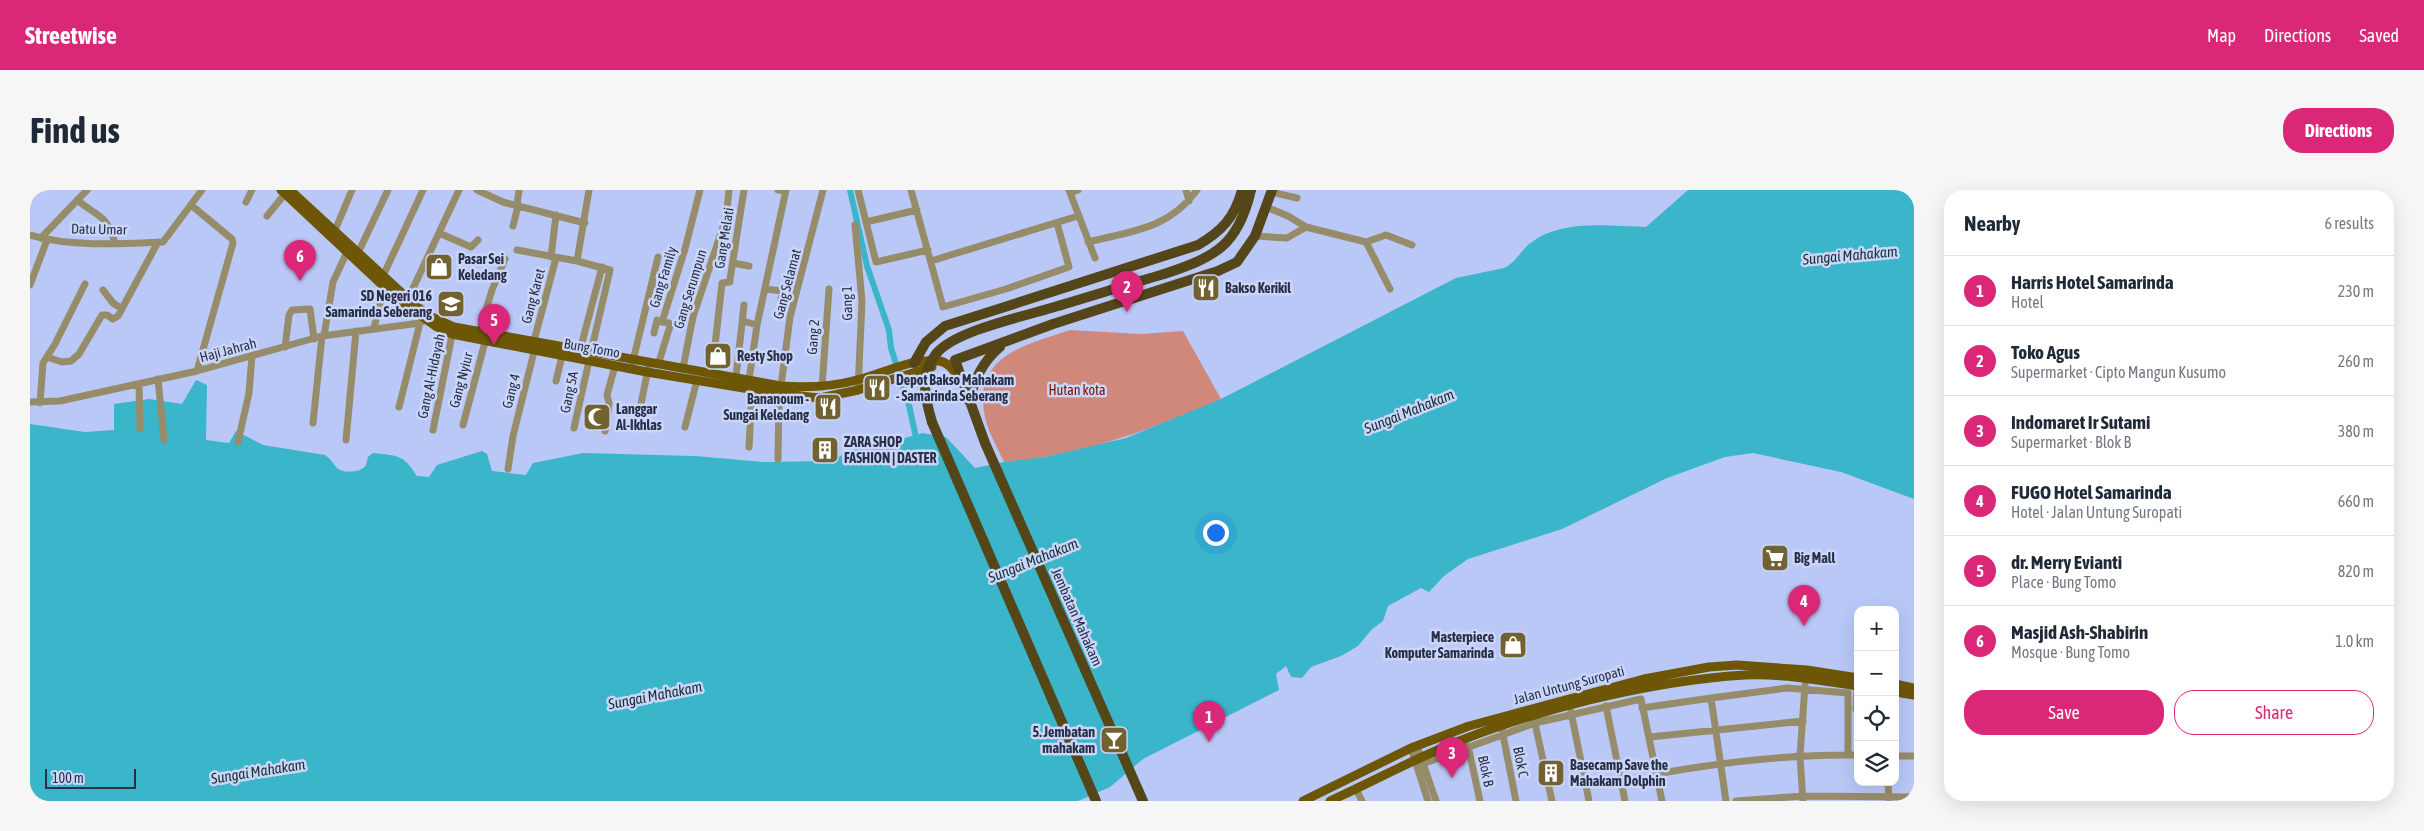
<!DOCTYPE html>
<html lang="en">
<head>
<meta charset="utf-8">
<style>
	body { margin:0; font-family:"Asap Condensed",sans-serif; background:#f6f6f7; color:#1f2937 }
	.controls { position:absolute; right:15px; bottom:15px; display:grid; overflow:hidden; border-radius:10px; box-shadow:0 5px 20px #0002 }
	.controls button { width:45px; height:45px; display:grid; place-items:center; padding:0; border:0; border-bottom:1px solid #e0e1e3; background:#fff; color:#1f2937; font:25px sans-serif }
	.scale { position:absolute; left:15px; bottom:12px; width:91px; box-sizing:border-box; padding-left:5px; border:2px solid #292f46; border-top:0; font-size:14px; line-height:18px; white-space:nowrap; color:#292f46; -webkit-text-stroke:4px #cad6f9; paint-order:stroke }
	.you { position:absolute; left:1185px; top:342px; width:18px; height:18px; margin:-12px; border:4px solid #fff; border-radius:50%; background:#1a73e8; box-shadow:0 0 0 8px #1a73e833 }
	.badge { display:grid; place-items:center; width:32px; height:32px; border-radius:50%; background:#db2777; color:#fff; font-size:16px; font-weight:700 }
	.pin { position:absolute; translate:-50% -41px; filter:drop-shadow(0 1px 2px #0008) }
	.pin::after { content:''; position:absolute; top:26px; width:18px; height:15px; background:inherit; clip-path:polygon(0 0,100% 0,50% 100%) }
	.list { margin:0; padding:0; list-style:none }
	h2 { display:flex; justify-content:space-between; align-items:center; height:65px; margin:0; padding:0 20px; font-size:21px }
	h2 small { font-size:16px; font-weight:400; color:#747a83 }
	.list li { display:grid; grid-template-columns:32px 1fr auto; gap:15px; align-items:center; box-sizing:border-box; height:70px; padding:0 20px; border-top:1px solid #e0e1e3 }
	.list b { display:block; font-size:19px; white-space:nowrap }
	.list p { margin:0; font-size:16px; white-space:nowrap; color:#747a83 }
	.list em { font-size:16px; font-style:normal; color:#747a83 }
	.actions { display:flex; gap:10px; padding:15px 20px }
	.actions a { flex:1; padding:11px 0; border:1px solid #db2777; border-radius:20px; text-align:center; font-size:18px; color:#db2777 }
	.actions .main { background:#db2777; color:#fff }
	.icon { flex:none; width:28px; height:28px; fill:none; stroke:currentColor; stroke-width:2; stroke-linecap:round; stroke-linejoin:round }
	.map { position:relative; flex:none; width:1884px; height:611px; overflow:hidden; border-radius:20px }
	header { display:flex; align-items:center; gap:30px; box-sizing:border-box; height:70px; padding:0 25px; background:#db2777; color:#fff }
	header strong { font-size:24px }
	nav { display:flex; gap:28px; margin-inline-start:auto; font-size:18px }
	.intro { display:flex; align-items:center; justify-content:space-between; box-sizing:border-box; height:120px; padding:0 30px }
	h1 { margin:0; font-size:35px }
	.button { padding:12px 22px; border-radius:20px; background:#db2777; color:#fff; font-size:18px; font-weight:700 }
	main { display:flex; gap:30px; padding:0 30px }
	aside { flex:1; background:#fff; border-radius:20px; box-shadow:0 5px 20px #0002 }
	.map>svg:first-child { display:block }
	.green { fill:#d0887a }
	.water { fill:#3ab5ca }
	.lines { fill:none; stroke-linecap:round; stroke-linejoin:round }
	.canal { stroke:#3ab5ca; stroke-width:6 }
	.minor { stroke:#978c6a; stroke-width:7 }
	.major { stroke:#6d5706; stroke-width:9 }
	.highway { stroke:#544619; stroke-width:10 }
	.highway-bridge { stroke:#544619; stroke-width:10 }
	.labels { text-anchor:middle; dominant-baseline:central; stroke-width:5; stroke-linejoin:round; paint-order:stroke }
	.street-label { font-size:14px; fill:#292f46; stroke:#cad6f9 }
	.poi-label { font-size:14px; font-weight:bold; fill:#292f46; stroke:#cad6f9; text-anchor:start }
	.park-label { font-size:14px; fill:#791204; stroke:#cad6f9 }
	.water-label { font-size:15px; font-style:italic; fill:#1a2f33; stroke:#cad6f9 }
</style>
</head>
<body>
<header>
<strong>Streetwise</strong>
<nav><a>Map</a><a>Directions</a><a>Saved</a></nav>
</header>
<div class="intro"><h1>Find us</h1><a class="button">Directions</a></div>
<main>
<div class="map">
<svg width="1884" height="611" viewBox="0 0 1884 611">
	<rect width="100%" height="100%" fill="#b9c8f7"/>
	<!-- green -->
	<path class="green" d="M1040 140 1111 144 1153 141 1191 209C1121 240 1050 266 974 272 967 257 956 238 954 222 945 164 997 155 1040 140Z"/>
	<!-- water -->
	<path class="water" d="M1658 0H1884V309L1811 282 1723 263 1695 267 1637 288 1532 339 1438 369 1414 386 1399 402 1391 398 1358 416 1353 431 1342 439 1328 456 1311 466 1281 477 1272 488 1261 487 1256 476 1246 484 1249 500 1113 569 1080 597 1048 611H0V234L55 242 84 240V214L119 209 152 214 166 190 177 195 176 250 199 253 206 241 233 255 295 265C301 269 302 272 306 277 311 284 332 283 336 275 337 272 337 269 338 267L343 263C368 266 373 264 387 286L399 287 407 275 452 261 457 264 462 281 496 285 503 273 553 263 665 266 735 272 802 271 821 260 858 253 892 243 916 247 945 278 974 272 1015 267 1096 248 1191 209 1426 88 1474 78C1487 72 1491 59 1502 52 1533 29 1580 36 1616 37Z"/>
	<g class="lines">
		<!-- canal -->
		<path class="canal" d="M820 0 837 76 859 140 861 158 879 215 887 252"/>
		<!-- minor -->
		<path class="minor" d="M447 0 473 12 555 33
			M748 0 756 1
			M828 0 846 72 898 60
			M881 0 913 117 976 99 1039 77 1027 33
			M1039 0 1065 68
			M1156 0 1159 11
			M1241 2 1267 8
			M1040 3 1048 0
			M0 8 5 0
			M47 10C69 28 76 23 85 53
			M216 12 222 0
			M161 15 202 49 203 53 167 181
			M487 15 489 0
			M1236 17 1258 26 1276 37 1336 52
			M237 26 258 0
			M836 32 887 20
			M825 35 832 111 828 200
			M483 36 488 16
			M409 43 441 57 448 50
			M0 45C42 57 90 54 133 52L172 0
			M303 45 322 0
			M1225 46 1257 48 1276 37
			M11 48 57 0
			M1058 52C1102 41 1139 39 1167 0
			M487 60 547 71 580 80 561 162
			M328 63 358 0
			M521 67 526 25
			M547 71 559 0
			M901 71 1048 26
			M703 73 719 76
			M353 86 393 0
			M622 94 635 98
			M0 95 17 50
			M735 99 753 101 751 110
			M1360 99 1336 52 1356 45 1382 55
			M73 100 83 113 92 119
			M378 109 429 0
			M713 131 727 135 756 0
			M344 138 354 98
			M449 143 462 100 475 69
			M624 143 627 130 632 132
			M294 146 303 92 317 62
			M504 151 526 68
			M255 157 259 125 262 120 280 119 284 149
			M550 160 572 77
			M17 167 32 172 41 171 49 164 72 125H77L83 129 88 126 128 52
			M628 175 640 136 639 133 632 132 655 59 670 0
			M653 178 663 127 696 28 699 0
			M601 179 628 67
			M682 182 692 93 700 92V89L714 0
			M706 187 714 115
			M128 189 134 250
			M719 190 727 135
			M526 191 532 166
			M109 194 110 239
			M751 196 760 127 793 0
			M792 197 799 99
			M0 212 30 211 167 181 292 146 390 133 399 128
			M10 213 13 173 25 154 55 94
			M369 217 390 133
			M610 219 618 179
			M283 233 292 146
			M433 235 455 152
			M655 237 667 190
			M544 238 559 171
			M403 240 423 140
			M575 241 579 213 577 205 585 176
			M316 250 326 141
			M208 252 219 203 222 166
			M719 257 722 200
			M748 269 749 204
			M478 279 483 246 504 162
			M1576 516 1595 611
			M1612 518 1681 508
			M1826 519 1827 496
			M1541 522 1559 611
			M1504 529 1522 611
			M1472 540 1486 611
			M1620 547 1773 531
			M1387 556 1406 611
			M1438 556 1450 611
			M1381 558 1398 611
			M1865 566H1884
			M1387 576 1505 533 1611 509 1632 611
			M1626 584C1693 572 1759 564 1828 565
			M1858 592 1859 611
			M1326 599 1332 611
			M1696 611 1681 508 1757 498 1818 503V565
			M1706 611 1773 606 1884 607
			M1773 611 1770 566 1775 495"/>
		<!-- major -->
		<path class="major" d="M251 0 365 107 407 137 422 144 617 182 749 204 790 208 828 200 902 177
			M260 0 386 116 400 126 424 137 751 196C777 198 801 197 827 190 853 184 883 167 910 171 919 173 925 181 929 189
			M1865 494 1884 498
			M1865 502 1884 505
			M1273 611 1381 558 1439 536 1614 489 1679 477 1707 475 1777 480 1828 488
			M1300 611C1337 594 1373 575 1410 559 1499 521 1618 491 1715 485 1753 483 1790 491 1828 496"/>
		<!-- highway -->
		<path class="highway" d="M1134 84C1185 67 1208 56 1221 0
			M884 173 896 152 915 136 1168 55C1192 41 1205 27 1212 0
			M939 211C945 189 952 172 970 157
			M902 232 1066 611
			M1113 611 955 253 925 170 1023 134 1188 81 1207 72 1225 46 1242 0"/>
		<!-- highway-bridge -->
		<path class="highway-bridge" d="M902 232C895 208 889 185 906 164 924 141 992 127 1021 118 1059 107 1096 95 1134 84"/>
	</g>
	<!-- icons -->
	<defs>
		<symbol id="shop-square" viewBox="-11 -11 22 22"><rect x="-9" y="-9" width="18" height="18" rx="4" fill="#72622f" stroke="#cad6f9"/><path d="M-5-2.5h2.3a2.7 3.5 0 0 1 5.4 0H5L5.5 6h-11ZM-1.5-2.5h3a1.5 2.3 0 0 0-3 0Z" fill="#fff"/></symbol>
		<symbol id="restaurant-square" viewBox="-11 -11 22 22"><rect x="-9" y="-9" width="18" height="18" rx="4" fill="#72622f" stroke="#cad6f9"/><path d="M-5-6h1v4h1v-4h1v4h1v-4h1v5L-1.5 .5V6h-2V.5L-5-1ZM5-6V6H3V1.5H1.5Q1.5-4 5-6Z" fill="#fff"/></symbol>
		<symbol id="school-square" viewBox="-11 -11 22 22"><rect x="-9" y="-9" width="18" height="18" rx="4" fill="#72622f" stroke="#cad6f9"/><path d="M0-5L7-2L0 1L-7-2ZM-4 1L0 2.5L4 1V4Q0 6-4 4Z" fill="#fff"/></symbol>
		<symbol id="mosque-square" viewBox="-11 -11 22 22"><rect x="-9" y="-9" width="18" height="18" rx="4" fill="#72622f" stroke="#cad6f9"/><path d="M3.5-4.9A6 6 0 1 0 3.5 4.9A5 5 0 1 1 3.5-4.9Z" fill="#fff"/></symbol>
		<symbol id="building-square" viewBox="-11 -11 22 22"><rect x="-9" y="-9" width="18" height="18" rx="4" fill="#72622f" stroke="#cad6f9"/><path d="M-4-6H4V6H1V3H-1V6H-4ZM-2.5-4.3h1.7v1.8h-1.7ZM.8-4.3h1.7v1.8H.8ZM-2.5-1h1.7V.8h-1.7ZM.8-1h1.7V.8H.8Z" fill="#fff"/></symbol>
		<symbol id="supermarket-square" viewBox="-11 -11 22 22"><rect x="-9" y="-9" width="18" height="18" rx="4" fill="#72622f" stroke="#cad6f9"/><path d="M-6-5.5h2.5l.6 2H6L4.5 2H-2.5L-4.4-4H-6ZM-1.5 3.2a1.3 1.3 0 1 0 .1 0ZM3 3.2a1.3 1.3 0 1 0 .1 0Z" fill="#fff"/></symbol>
		<symbol id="bar-square" viewBox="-11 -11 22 22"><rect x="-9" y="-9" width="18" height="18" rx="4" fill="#72622f" stroke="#cad6f9"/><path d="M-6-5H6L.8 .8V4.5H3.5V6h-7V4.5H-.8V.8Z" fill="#fff"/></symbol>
	</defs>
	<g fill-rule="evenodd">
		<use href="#shop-square" x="393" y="61" width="32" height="32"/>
		<use href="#restaurant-square" x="1160" y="82" width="32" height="32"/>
		<use href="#school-square" x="405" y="98" width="32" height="32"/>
		<use href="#shop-square" x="672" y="150" width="32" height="32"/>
		<use href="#restaurant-square" x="831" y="182" width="32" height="32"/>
		<use href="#restaurant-square" x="782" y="201" width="32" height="32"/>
		<use href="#mosque-square" x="551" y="211" width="32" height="32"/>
		<use href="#building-square" x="779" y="244" width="32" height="32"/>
		<use href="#supermarket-square" x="1729" y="352" width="32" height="32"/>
		<use href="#shop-square" x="1467" y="439" width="32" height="32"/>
		<use href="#bar-square" x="1068" y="534" width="32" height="32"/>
		<use href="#building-square" x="1505" y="567" width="32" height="32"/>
	</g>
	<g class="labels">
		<!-- street labels -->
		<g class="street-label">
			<text transform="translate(69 39) rotate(1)">Datu Umar</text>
			<text transform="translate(694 48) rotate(-81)">Gang Melati</text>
			<text transform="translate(633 87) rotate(-73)">Gang Family</text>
			<text transform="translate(757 94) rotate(-75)">Gang Selamat</text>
			<text transform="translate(660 99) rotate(-73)">Gang Serumpun</text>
			<text transform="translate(503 106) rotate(-75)">Gang Karet</text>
			<text transform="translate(817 113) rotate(-91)">Gang 1</text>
			<text transform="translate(783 147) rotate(-86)">Gang 2</text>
			<text transform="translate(562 158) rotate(10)">Bung Tomo</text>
			<text transform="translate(198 160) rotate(-15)">Haji Jahrah</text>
			<text transform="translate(401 186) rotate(-78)">Gang Al-Hidayah</text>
			<text transform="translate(431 190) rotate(-75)">Gang Nyiur</text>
			<text transform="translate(481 201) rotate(-76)">Gang 4</text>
			<text transform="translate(539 202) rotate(-78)">Gang 5A</text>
			<text transform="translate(1047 427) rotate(66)">Jembatan Mahakam</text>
			<text transform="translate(1539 495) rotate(-15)">Jalan Untung Suropati</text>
			<text transform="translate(1491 572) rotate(79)">Blok C</text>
			<text transform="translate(1456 581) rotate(78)">Blok B</text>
		</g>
		<!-- poi labels -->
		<g class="poi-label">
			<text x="428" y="69">Pasar Sei<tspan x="428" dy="16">Keledang</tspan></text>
			<text x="1195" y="98">Bakso Kerikil</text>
			<text x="402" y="106" text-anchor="end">SD Negeri 016<tspan x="402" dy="16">Samarinda Seberang</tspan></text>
			<text x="707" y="166">Resty Shop</text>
			<text x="866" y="190">Depot Bakso Mahakam<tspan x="866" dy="16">- Samarinda Seberang</tspan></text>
			<text x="779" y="209" text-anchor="end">Bananoum -<tspan x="779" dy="16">Sungai Keledang</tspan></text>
			<text x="586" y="219">Langgar<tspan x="586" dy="16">Al-Ikhlas</tspan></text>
			<text x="814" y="252">ZARA SHOP<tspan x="814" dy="16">FASHION | DASTER</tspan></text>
			<text x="1764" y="368">Big Mall</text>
			<text x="1464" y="447" text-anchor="end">Masterpiece<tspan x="1464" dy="16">Komputer Samarinda</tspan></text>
			<text x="1065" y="542" text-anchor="end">5. Jembatan<tspan x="1065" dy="16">mahakam</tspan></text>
			<text x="1540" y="575">Basecamp Save the<tspan x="1540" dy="16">Mahakam Dolphin</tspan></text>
		</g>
		<!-- park labels -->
		<g class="park-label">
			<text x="1047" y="200">Hutan kota</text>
		</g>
		<!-- water labels -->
		<g class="water-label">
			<text transform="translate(1820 65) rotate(-5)">Sungai Mahakam</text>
			<text transform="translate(1379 221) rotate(-22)">Sungai Mahakam</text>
			<text transform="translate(1003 370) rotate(-22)">Sungai Mahakam</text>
			<text transform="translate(625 505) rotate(-11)">Sungai Mahakam</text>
			<text transform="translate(228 581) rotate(-9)">Sungai Mahakam</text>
		</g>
	</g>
</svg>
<div class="controls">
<button>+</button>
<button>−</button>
<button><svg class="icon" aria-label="locate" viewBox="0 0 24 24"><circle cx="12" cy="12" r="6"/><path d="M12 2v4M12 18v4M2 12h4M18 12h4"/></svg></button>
<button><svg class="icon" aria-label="layers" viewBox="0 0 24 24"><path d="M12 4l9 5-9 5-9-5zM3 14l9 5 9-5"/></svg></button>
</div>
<div class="scale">100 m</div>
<div class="you"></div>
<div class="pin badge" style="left:1179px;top:552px">1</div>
<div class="pin badge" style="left:1097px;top:122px">2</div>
<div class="pin badge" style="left:1422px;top:588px">3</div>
<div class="pin badge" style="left:1774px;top:436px">4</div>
<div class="pin badge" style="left:464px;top:155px">5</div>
<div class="pin badge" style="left:270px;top:91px">6</div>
</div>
<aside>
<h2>Nearby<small>6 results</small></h2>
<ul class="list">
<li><span class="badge">1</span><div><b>Harris Hotel Samarinda</b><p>Hotel</p></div><em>230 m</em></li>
<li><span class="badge">2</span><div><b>Toko Agus</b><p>Supermarket · Cipto Mangun Kusumo</p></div><em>260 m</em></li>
<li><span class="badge">3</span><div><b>Indomaret Ir Sutami</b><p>Supermarket · Blok B</p></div><em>380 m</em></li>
<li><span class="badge">4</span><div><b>FUGO Hotel Samarinda</b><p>Hotel · Jalan Untung Suropati</p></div><em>660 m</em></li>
<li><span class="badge">5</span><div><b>dr. Merry Evianti</b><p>Place · Bung Tomo</p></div><em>820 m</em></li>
<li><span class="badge">6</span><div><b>Masjid Ash-Shabirin</b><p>Mosque · Bung Tomo</p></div><em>1.0 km</em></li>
</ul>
<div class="actions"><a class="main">Save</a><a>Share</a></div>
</aside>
</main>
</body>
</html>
